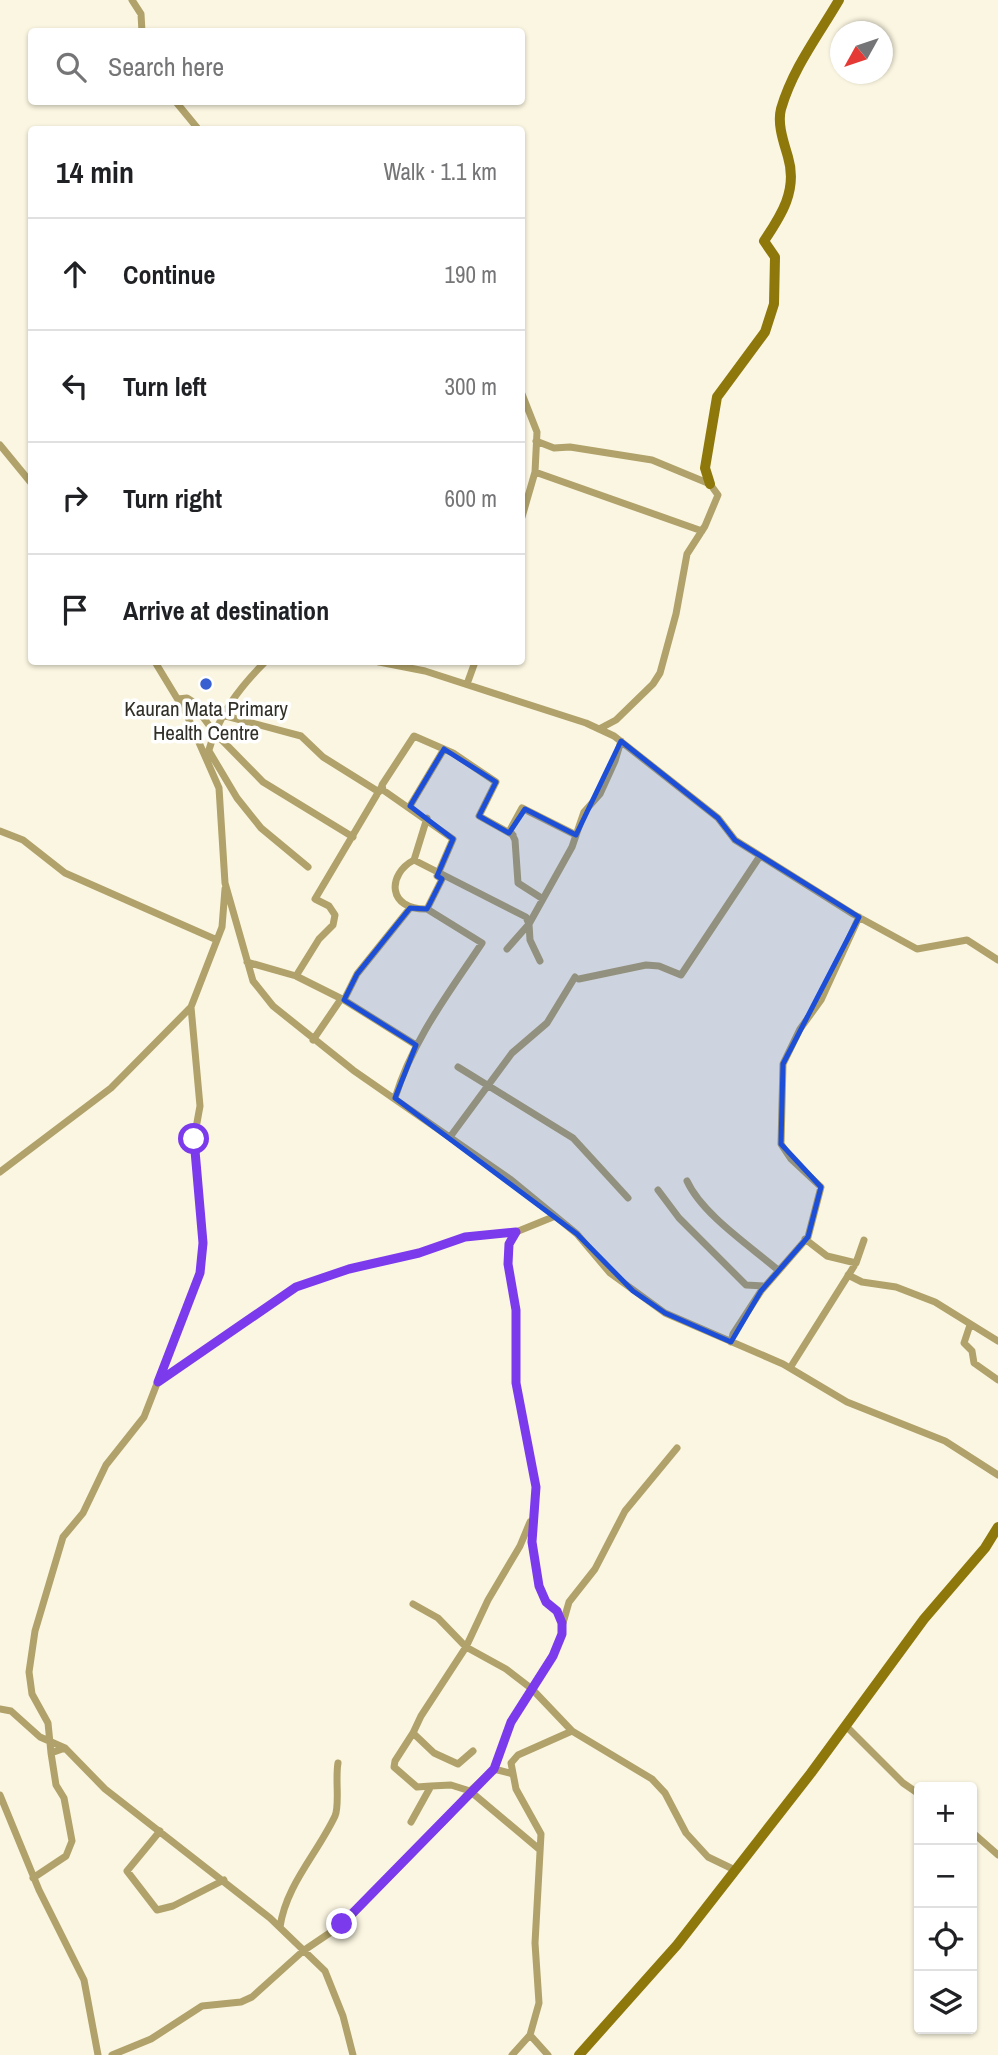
<!DOCTYPE html>
<html lang="en">
<head>
<meta charset="utf-8">
<style>
	body { margin:0; font-family:"Archivo Narrow",sans-serif; background:#f6f6f6; color:#202124 }
	.controls { position:absolute; right:21px; bottom:21px; display:grid; overflow:hidden; border-radius:7px; box-shadow:0 2px 5px #0004 }
	.controls button { width:63px; height:63px; display:grid; place-items:center; padding:0; border:0; border-bottom:2px solid #e0e0e0; background:#fff; color:#202124; font:35px sans-serif }
	.compass { position:absolute; left:830px; top:21px; width:63px; height:63px; border-radius:50%; background:#fff; box-shadow:0 2px 5px #0004; rotate:230deg }
	.stop { position:absolute; width:21px; height:21px; margin:-16px; border:5px solid #7c3aed; border-radius:50%; background:#fff }
	.stop.end { background:#7c3aed; border-color:#fff; box-shadow:0 2px 7px #0008 }
	.list { margin:0; padding:0; list-style:none }
	h2 { display:flex; justify-content:space-between; align-items:center; height:91px; margin:0; padding:0 28px; font-size:30px }
	h2 small { font-size:23px; font-weight:400; color:#757577 }
	.list li { display:grid; grid-template-columns:46px 1fr auto; gap:21px; align-items:center; box-sizing:border-box; height:112px; padding:0 28px; border-top:2px solid #e0e0e0 }
	.list b { display:block; font-size:26px; white-space:nowrap }
	.list em { font-size:23px; font-style:normal; color:#757577 }
	.icon { flex:none; width:38px; height:38px; fill:none; stroke:currentColor; stroke-width:2; stroke-linecap:round; stroke-linejoin:round }
	.map { position:relative; flex:none; width:998px; height:2055px; overflow:hidden }
	.search { position:absolute; background:#fff; box-shadow:0 2px 5px #0004; left:28px; top:28px; width:497px; height:77px; display:flex; align-items:center; gap:18px; box-sizing:border-box; padding:0 24px; border-radius:7px; color:#757577; font-size:26px }
	.panel { position:absolute; background:#fff; box-shadow:0 2px 5px #0004; left:28px; top:126px; width:497px; height:539px; border-radius:7px }
	.map>svg:first-child { display:block }
	.lines { fill:none; stroke-linecap:round; stroke-linejoin:round }
	.street { stroke:#b0a26a; stroke-width:7 }
	.secondary { stroke:#8e780b; stroke-width:10 }
	.route { stroke:#7c3aed; stroke-width:9 }
	.marked { fill:#1d4ed8; fill-opacity:0.2; stroke:#1d4ed8; stroke-width:5; stroke-linejoin:round }
	.poi-dot { fill:#3860d1; stroke:#fff; stroke-width:2.5 }
	.labels { text-anchor:middle; dominant-baseline:central; stroke-width:7; stroke-linejoin:round; paint-order:stroke }
	.poi-label { font-size:21px; fill:#312f27; stroke:#fff }
</style>
</head>
<body>
<div class="map">
<svg width="998" height="2055" viewBox="0 0 998 2055">
	<rect width="100%" height="100%" fill="#fbf6e1"/>
	<g class="lines">
		<!-- street -->
		<path class="street" d="M132 0 141 14 142 32
			M176 102 199 130
			M522 394 537 432 535 472 522 517
			M536 441 554 448 570 447 652 460 710 484 718 495 705 526 687 554 676 614 660 673 653 684 616 720 599 729
			M0 445 32 484
			M535 472 702 531
			M155 662 186 713 219 788 225 883 253 981 273 1006 353 1070 510 1179 577 1234 610 1273 665 1313 783 1364 847 1402 945 1441 998 1475
			M379 662 425 671 586 723 614 736 718 818 735 840 853 914 917 949 967 940 998 960
			M467 684 475 662
			M178 699 187 698 207 711 301 736 323 757 379 792
			M194 705 214 732 263 782 353 837
			M209 751 237 798 261 828 308 867
			M208 753C218 716 238 689 265 662
			M410 806 444 749
			M0 831 23 840 65 873 217 940
			M414 860 427 818
			M543 899 518 883 515 840 510 830 522 808 576 835
			M427 909C387 910 387 874 414 860L526 917 529 924 507 949
			M540 961 530 940 529 924 572 847 584 812 600 794 615 761 621 741
			M247 962 296 976 319 939 333 925 335 915 329 906 315 899 382 786
			M296 976 344 1000 357 974 410 908
			M579 979 646 965 659 966 681 975 760 856
			M344 1000 416 1045
			M313 1040 341 999
			M458 1067 573 1138 628 1198
			M395 1098C413 1039 449 993 482 943L427 909 442 879 437 876 453 839 383 790 382 785 414 736 453 753 496 782 479 816 513 835
			M450 1137 512 1053 547 1023 575 977
			M0 1172 111 1088 191 1007 222 927 225 889
			M687 1181C702 1214 750 1246 778 1270
			M658 1190 679 1218 746 1285 764 1286
			M805 1239 827 1256 856 1263
			M848 1275 862 1282 896 1287 935 1302 998 1341
			M970 1325 964 1343 972 1351 974 1363 998 1380
			M731 1342 733 1334 761 1291 808 1237 821 1187 791 1159 781 1144 783 1064 800 1029 821 1000 859 917
			M790 1368 856 1263 864 1240
			M158 1382 296 1287 349 1269 419 1253 465 1237 516 1232
			M413 1604 438 1618 466 1647 506 1669 532 1689 572 1731 652 1779 665 1793 686 1833 708 1857 735 1870
			M563 1623 569 1602 595 1569 625 1511 677 1448
			M0 1709 11 1711 40 1737 65 1748 105 1789 270 1918 325 1971 343 2016 353 2055
			M846 1726 903 1783 919 1794
			M413 1733 395 1761 394 1767 417 1787 431 1786
			M473 1751 458 1764 434 1753 413 1733 421 1716 466 1647 488 1600 520 1546 530 1522
			M51 1753 48 1723 32 1694 29 1672 35 1631 63 1537 83 1513 106 1465 144 1417 200 1273 203 1243 194 1139 200 1106 191 1007
			M494 1769 511 1722 553 1656 562 1634V1623L557 1611 546 1602 539 1586 532 1542 536 1487 516 1383V1310L508 1263 509 1244 516 1232 553 1217
			M0 1795 39 1890 84 1980 98 2055
			M411 1822 431 1786 451 1785 470 1791 494 1769 513 1774
			M160 1831 127 1871 157 1910 173 1906 224 1880
			M972 1832 998 1855
			M33 1878 66 1856 72 1841 64 1798 56 1785 51 1753 65 1748
			M280 1927C286 1885 317 1854 335 1816 340 1805 335 1779 338 1763
			M112 2055 151 2039 202 2006 241 2002 252 1997 303 1951 343 1924 450 1815 470 1791 539 1849
			M512 2055 530 2035
			M548 2055 530 2035 539 2003 535 1943 541 1834 516 1789 511 1763 518 1755 572 1731"/>
		<!-- secondary -->
		<path class="secondary" d="M710 484 705 468 717 397 765 332 774 304 775 257 764 241C781 216 798 190 788 157 784 143 777 124 781 109 793 68 818 36 839 0
			M579 2055 677 1945 811 1773 924 1619 985 1548 998 1527"/>
	</g>
	<g class="lines">
		<!-- route -->
		<path class="route" d="M194 1139 203 1243 200 1273 158 1382 296 1287 349 1269 419 1253 465 1237 516 1232 509 1244 508 1264 516 1310V1383L536 1487 532 1542 539 1586 546 1602 557 1611 562 1623V1634L553 1656 511 1722 494 1769 342 1924"/>
	</g>
	<!-- marked area -->
	<path class="marked" d="M621 741 718 818 735 840 859 917 783 1064 781 1144 821 1187 808 1237 761 1291 731 1342 665 1313 633 1291 577 1234 395 1098 416 1045 344 1000 357 974 410 908 427 909 442 879 437 876 453 839 410 806 444 749 496 782 479 816 509 833 525 809 576 835Z"/>
	<!-- markers -->
	<circle class="poi-dot" cx="206" cy="684" r="7"/>
	<g class="labels">
		<!-- poi labels -->
		<g class="poi-label">
			<text x="206" y="708">Kauran Mata Primary<tspan x="206" dy="24">Health Centre</tspan></text>
		</g>
	</g>
</svg>
<div class="controls">
<button>+</button>
<button>−</button>
<button><svg class="icon" aria-label="locate" viewBox="0 0 24 24"><circle cx="12" cy="12" r="6"/><path d="M12 2v4M12 18v4M2 12h4M18 12h4"/></svg></button>
<button><svg class="icon" aria-label="layers" viewBox="0 0 24 24"><path d="M12 4l9 5-9 5-9-5zM3 14l9 5 9-5"/></svg></button>
</div>
<svg class="compass" viewBox="-18 -18 36 36"><path d="M0-13l5 13h-10z" fill="#e53935"/><path d="M0 13l5-13h-10z" fill="#757577"/></svg>
<div class="stop" style="left:194px;top:1139px"></div>
<div class="stop end" style="left:342px;top:1924px"></div>
<div class="search"><svg class="icon" aria-label="search" viewBox="0 0 24 24"><circle cx="10" cy="10" r="6"/><path d="M15 15l6 6"/></svg>Search here</div>
<section class="panel">
<h2>14 min<small>Walk · 1.1 km</small></h2>
<ul class="list">
<li><svg class="icon" aria-label="ahead" viewBox="0 0 24 24"><path d="M12 20V5M6 11l6-6 6 6"/></svg><div><b>Continue</b></div><em>190 m</em></li>
<li><svg class="icon" aria-label="left" viewBox="0 0 24 24"><path d="M17 20v-9H6M10 6l-5 5 5 5"/></svg><div><b>Turn left</b></div><em>300 m</em></li>
<li><svg class="icon" aria-label="right" viewBox="0 0 24 24"><path d="M7 20v-9h11M14 6l5 5-5 5"/></svg><div><b>Turn right</b></div><em>600 m</em></li>
<li><svg class="icon" aria-label="arrive" viewBox="0 0 24 24"><path d="M6 21V4h12l-3 4 3 4H6"/></svg><div><b>Arrive at destination</b></div></li>
</ul>
</section>
</div>
</body>
</html>
